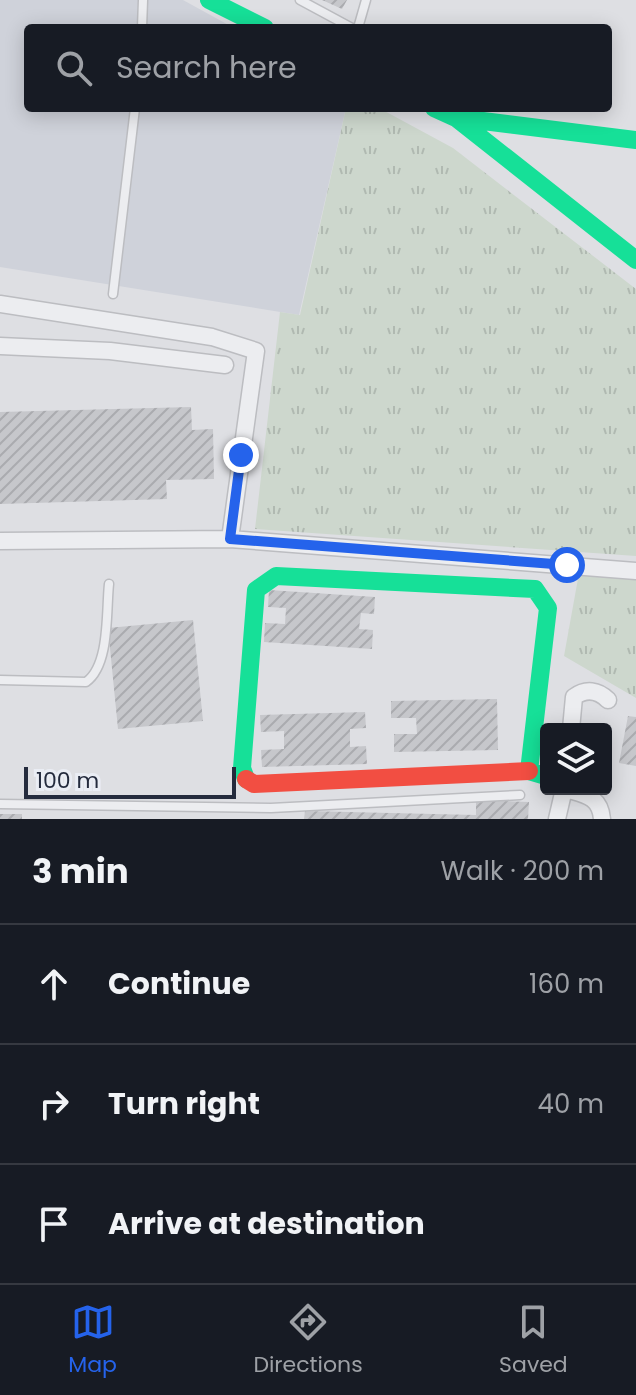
<!DOCTYPE html>
<html lang="en">
<head>
<meta charset="utf-8">
<style>
	body { margin:0; font-family:Poppins,sans-serif; background:#20242c; color:#f1f3f6 }
	.controls { position:absolute; right:24px; bottom:24px; display:grid; overflow:hidden; border-radius:8px; box-shadow:0 4px 20px #0003 }
	.controls button { width:72px; height:72px; display:grid; place-items:center; padding:0; border:0; border-bottom:2px solid #363941; background:#171b24; color:#f1f3f6; font:40px sans-serif }
	.scale { position:absolute; left:24px; bottom:20px; width:212px; box-sizing:border-box; padding-left:8px; border:4px solid #242b3d; border-top:0; font-size:22px; line-height:28px; white-space:nowrap; color:#242b3d; -webkit-text-stroke:6px #eaedf4; paint-order:stroke }
	.stop { position:absolute; width:24px; height:24px; margin:-18px; border:6px solid #2563eb; border-radius:50%; background:#fff }
	.stop.end { background:#2563eb; border-color:#fff; box-shadow:0 2px 8px #0008 }
	.list { margin:0; padding:0; list-style:none }
	h2 { display:flex; justify-content:space-between; align-items:center; height:104px; margin:0; padding:0 32px; font-size:34px }
	h2 small { font-size:26px; font-weight:400; color:#9ea1a6 }
	.list li { display:grid; grid-template-columns:52px 1fr auto; gap:24px; align-items:center; box-sizing:border-box; height:120px; padding:0 32px; border-top:2px solid #363941 }
	.list b { display:block; font-size:30px; white-space:nowrap }
	.list em { font-size:26px; font-style:normal; color:#9ea1a6 }
	.icon { flex:none; width:44px; height:44px; fill:none; stroke:currentColor; stroke-width:2; stroke-linecap:round; stroke-linejoin:round }
	.map { position:relative; flex:none; width:636px; height:819px; overflow:hidden }
	.search { position:absolute; background:#171b24; box-shadow:0 4px 20px #0003; left:24px; right:24px; top:24px; height:88px; display:flex; align-items:center; gap:20px; box-sizing:border-box; padding:0 28px; border-radius:8px; color:#9ea1a6; font-size:30px }
	.sheet { height:464px; background:#171b24 }
	nav { display:flex; justify-content:space-around; align-items:center; box-sizing:border-box; height:112px; border-top:2px solid #363941; background:#171b24; font-size:22px; color:#9ea1a6 }
	nav a { display:grid; justify-items:center; gap:4px }
	nav .on { color:#2563eb }
	.map>svg:first-child { display:block }
	.built { fill:#cfd2da }
	.grass { fill:url(#grass-tufts) }
	.building { fill:url(#building-hatch) }
	.lines { fill:none; stroke-linecap:round; stroke-linejoin:round }
	.lane-casing { stroke:#bcbdc1; stroke-width:11 }
	.street-casing { stroke:#bcbdc1; stroke-width:19 }
	.lane { stroke:#ecedf0; stroke-width:8 }
	.street { stroke:#ecedf0; stroke-width:16 }
	.fast { stroke:#16e098; stroke-width:18 }
	.jam { stroke:#f24e42; stroke-width:18 }
	.route { stroke:#2563eb; stroke-width:10 }
</style>
</head>
<body>
<div class="map">
<svg width="636" height="819" viewBox="0 0 636 819">
	<defs>
		<pattern id="grass-tufts" width="24" height="20" patternUnits="userSpaceOnUse" patternTransform="scale(2)"><rect width="24" height="20" fill="#cdd7cd"/><path d="M3 7l-1-3M5 7V3M7 7l1-3M15 17l-1-3M17 17v-4M19 17l1-3" fill="none" stroke="#b0b9b1"/></pattern>
		<pattern id="building-hatch" width="6" height="6" patternUnits="userSpaceOnUse" patternTransform="scale(2)"><rect width="6" height="6" fill="#c6c7cb"/><path d="M-1 1l2-2M0 6l6-6M5 7l2-2" fill="none" stroke="#aaabaf"/></pattern>
	</defs>
	<rect width="100%" height="100%" fill="#dedfe3"/>
	<!-- built -->
	<path class="built" d="M0 0H183L234 28H28V108H346L299 315 0 267Z"/>
	<!-- grass -->
	<path class="grass" d="M346 108H379L453 148 636 289V556L255 529 280 312 300 315Z
		M579 573 636 579V698L564 656Z"/>
	<!-- building -->
	<path class="building" d="M322 0H347L342 9Z
		M191 407 192 430 213 429 214 479 166 480 167 499 0 504V412Z
		M269 590 375 597 374 614 361 613 359 629 373 630 372 649 264 642 265 623 285 624 286 608 268 607Z
		M193 620 203 721 118 729 108 628Z
		M497 699 498 750 394 752V734H417L416 718H391V701Z
		M365 712 366 728 350 729V747L366 746 367 764 262 767 261 750 284 749V731L261 732 260 715Z
		M628 716 636 717V766L619 763Z
		M476 800 529 802 528 819H304L305 811 476 815Z
		M0 814H22V819H0Z"/>
	<g class="lines">
		<defs>
			<path id="lane" d="M300 0 352 28
				M142 28 143 0
				M358 28 366 0
				M113 294 135 108
				M0 680 86 682C110 665 106 612 109 584
				M0 804 271 808 520 795"/>
			<path id="street" d="M0 304 212 337 256 351 230 539
				M0 346 110 351 225 365
				M0 541 230 539 636 571
				M571 729 574 697C586 688 598 690 608 700
				M566 789C585 795 600 796 602 819
				M557 819 564 789"/>
		</defs>
		<!-- lane casing -->
		<use href="#lane" class="lane-casing"/>
		<!-- street casing -->
		<use href="#street" class="street-casing"/>
		<!-- lane -->
		<use href="#lane" class="lane"/>
		<!-- street -->
		<use href="#street" class="street"/>
		<!-- fast -->
		<path class="fast" d="M209 0 265 28
			M434 108 456 118 636 260
			M459 118 636 140
			M246 779 242 768 256 590 276 576 535 589 548 608 529 771 546 776"/>
		<!-- jam -->
		<path class="jam" d="M246 779 254 784 529 771"/>
	</g>
	<g class="lines">
		<!-- route -->
		<path class="route" d="M241 455 230 539 567 565"/>
	</g>
</svg>
<div class="controls">
<button><svg class="icon" aria-label="layers" viewBox="0 0 24 24"><path d="M12 4l9 5-9 5-9-5zM3 14l9 5 9-5"/></svg></button>
</div>
<div class="scale">100 m</div>
<div class="stop" style="left:567px;top:565px"></div>
<div class="stop end" style="left:241px;top:455px"></div>
<div class="search"><svg class="icon" aria-label="search" viewBox="0 0 24 24"><circle cx="10" cy="10" r="6"/><path d="M15 15l6 6"/></svg>Search here</div>
</div>
<section class="sheet">
<h2>3 min<small>Walk · 200 m</small></h2>
<ul class="list">
<li><svg class="icon" aria-label="ahead" viewBox="0 0 24 24"><path d="M12 20V5M6 11l6-6 6 6"/></svg><div><b>Continue</b></div><em>160 m</em></li>
<li><svg class="icon" aria-label="right" viewBox="0 0 24 24"><path d="M7 20v-9h11M14 6l5 5-5 5"/></svg><div><b>Turn right</b></div><em>40 m</em></li>
<li><svg class="icon" aria-label="arrive" viewBox="0 0 24 24"><path d="M6 21V4h12l-3 4 3 4H6"/></svg><div><b>Arrive at destination</b></div></li>
</ul>
</section>
<nav>
<a class="on"><svg class="icon" aria-label="map" viewBox="0 0 24 24"><path d="M3 6l6-2 6 2 6-2v14l-6 2-6-2-6 2zM9 4v14M15 6v14"/></svg>Map</a>
<a><svg class="icon" aria-label="directions" viewBox="0 0 24 24"><path d="M12 3l9 9-9 9-9-9zM9 14v-3h6M13 9l2 2-2 2"/></svg>Directions</a>
<a><svg class="icon" aria-label="saved" viewBox="0 0 24 24"><path d="M7 4h10v16l-5-4-5 4z"/></svg>Saved</a>
</nav>
</body>
</html>
